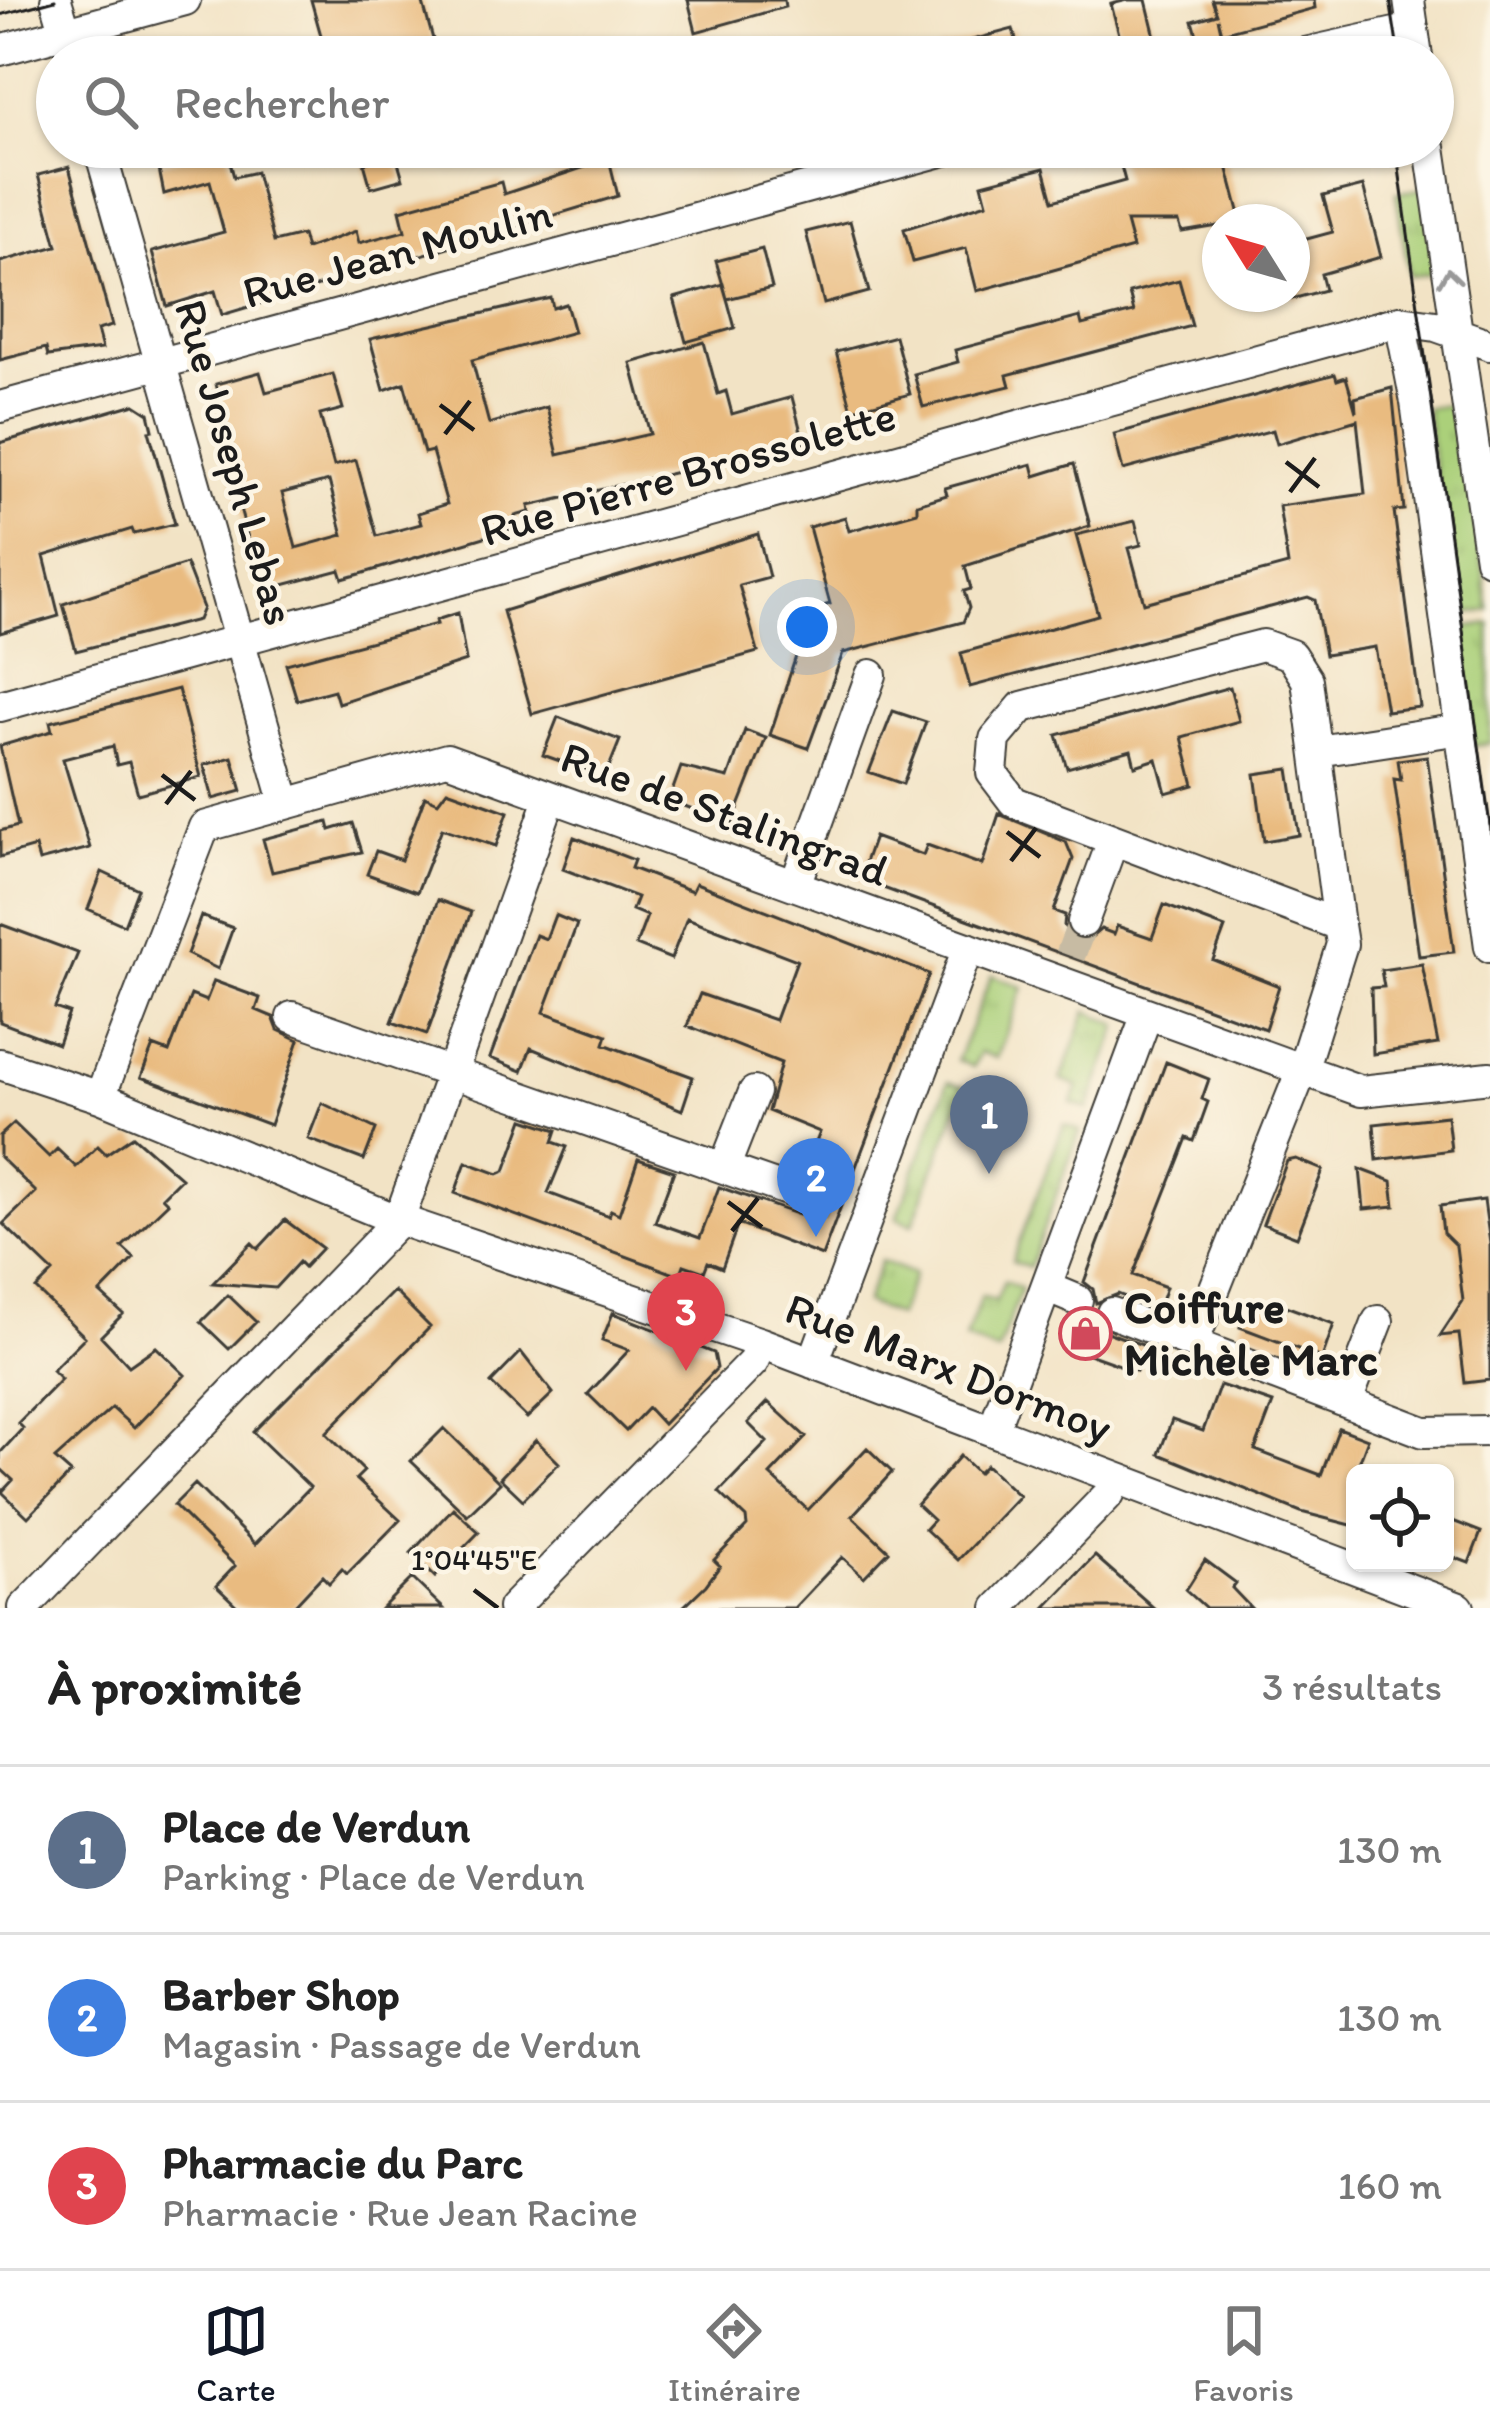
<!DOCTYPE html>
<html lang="fr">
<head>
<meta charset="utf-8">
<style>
	body { margin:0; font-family:Itim,sans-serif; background:#f2f2f2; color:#222 }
	.controls { position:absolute; right:36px; bottom:36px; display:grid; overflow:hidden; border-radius:18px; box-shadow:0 3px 9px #0004 }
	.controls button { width:108px; height:108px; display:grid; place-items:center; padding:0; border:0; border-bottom:3px solid #e0e0e0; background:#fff; color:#222; font:60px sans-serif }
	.compass { position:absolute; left:1202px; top:204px; width:108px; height:108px; border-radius:50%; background:#fff; box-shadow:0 3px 9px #0004; rotate:307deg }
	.you { position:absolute; left:807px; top:627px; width:42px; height:42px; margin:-30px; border:9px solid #fff; border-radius:50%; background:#1a73e8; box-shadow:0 0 0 18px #1a73e833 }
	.badge { display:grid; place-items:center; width:78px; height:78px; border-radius:50%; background:#111827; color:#fff; font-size:39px; font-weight:700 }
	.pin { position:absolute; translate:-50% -99px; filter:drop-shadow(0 3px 6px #0008) }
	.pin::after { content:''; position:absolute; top:63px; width:42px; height:36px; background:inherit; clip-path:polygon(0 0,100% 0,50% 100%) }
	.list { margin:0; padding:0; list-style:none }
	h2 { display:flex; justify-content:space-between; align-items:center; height:156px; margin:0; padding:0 48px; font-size:51px }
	h2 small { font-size:39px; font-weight:400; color:#767676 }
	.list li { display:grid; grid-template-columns:78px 1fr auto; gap:36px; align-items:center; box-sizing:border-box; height:168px; padding:0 48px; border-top:3px solid #e0e0e0 }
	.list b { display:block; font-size:45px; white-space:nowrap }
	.list p { margin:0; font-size:39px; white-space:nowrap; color:#767676 }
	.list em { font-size:39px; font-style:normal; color:#767676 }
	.icon { flex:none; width:66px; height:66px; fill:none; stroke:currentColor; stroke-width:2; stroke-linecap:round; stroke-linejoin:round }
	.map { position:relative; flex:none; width:1490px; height:1608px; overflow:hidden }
	.search { position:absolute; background:#fff; box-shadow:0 3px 9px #0004; left:36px; right:36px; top:36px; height:132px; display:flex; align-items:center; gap:30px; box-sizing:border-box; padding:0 42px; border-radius:66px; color:#767676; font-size:45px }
	.sheet { height:660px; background:#fff }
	nav { display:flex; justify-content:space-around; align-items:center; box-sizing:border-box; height:168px; border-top:3px solid #e0e0e0; background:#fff; font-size:33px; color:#767676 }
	nav a { display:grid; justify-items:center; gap:6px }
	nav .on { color:#111827 }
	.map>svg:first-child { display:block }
	.grass { fill:url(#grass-tufts); stroke:#64764b; stroke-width:3 }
	.building { fill:#e9bb80; fill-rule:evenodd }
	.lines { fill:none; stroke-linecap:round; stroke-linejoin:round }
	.minor-tunnel { stroke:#c7bba3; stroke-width:30; stroke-dasharray:30 15; stroke-linecap:butt }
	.minor-casing { stroke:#3c3a35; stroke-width:34 }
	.minor { stroke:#fff; stroke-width:30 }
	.tram { stroke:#1c1c1c; stroke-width:3 }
	.oneway { stroke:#999 }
	.ticks { fill:none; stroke:#1c1c1c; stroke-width:4.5 }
	.labels { text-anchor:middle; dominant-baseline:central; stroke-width:9; stroke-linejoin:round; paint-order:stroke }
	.street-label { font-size:45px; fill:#1c1c1c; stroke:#fcf5e5 }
	.poi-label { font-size:45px; font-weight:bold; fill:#1c1c1c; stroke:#fcf5e5; text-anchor:start }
	.ticks-label { font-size:30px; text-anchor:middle; fill:#1c1c1c; stroke:#fcf5e5; stroke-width:9; stroke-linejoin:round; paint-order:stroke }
</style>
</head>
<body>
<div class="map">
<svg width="1490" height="1608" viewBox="0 0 1490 1608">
	<defs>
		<pattern id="grass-tufts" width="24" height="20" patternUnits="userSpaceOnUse" patternTransform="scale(3)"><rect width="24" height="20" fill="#abd07a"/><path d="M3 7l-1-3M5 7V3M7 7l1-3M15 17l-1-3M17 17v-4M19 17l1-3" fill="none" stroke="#93b269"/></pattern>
	</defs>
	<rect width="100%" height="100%" fill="#fcf5e5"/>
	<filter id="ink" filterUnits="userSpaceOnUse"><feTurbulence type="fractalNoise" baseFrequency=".00833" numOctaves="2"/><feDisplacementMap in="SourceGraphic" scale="24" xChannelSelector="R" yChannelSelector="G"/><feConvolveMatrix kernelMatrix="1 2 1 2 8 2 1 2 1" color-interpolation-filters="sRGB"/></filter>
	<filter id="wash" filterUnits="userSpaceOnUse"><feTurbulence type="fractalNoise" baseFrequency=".004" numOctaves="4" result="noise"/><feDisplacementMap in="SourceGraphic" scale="48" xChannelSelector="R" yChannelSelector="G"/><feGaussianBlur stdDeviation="2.7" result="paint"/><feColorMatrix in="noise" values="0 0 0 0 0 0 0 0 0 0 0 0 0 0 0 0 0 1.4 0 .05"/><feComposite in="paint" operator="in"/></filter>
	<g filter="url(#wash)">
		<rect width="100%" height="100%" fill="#f2e3c5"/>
		<!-- grass -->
		<path class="grass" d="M1427 188 1442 273 1409 276 1396 193Z
			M1459 403 1489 610 1455 616 1426 408Z
			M1490 624V743L1472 745 1457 629Z
			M992 975 1023 987 997 1058 980 1052 973 1067 957 1060Z
			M1087 1011 1119 1025 1088 1109 1072 1103 1078 1087 1061 1080Z
			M948 1082 965 1087 913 1224 897 1218Z
			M1064 1124 1080 1131 1029 1268 1012 1261Z
			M881 1261 914 1274 898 1316 865 1303Z
			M1004 1281 1021 1289 998 1352 965 1339 982 1296 996 1301Z"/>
		<g id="blocks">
			<!-- building -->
			<path class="building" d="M311 0H422L438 57H327Z
				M688 0H784L785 7 696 32Z
				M1128 0H1146L1158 49 1125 57 1111 4Z
				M1212 0H1314L1315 8 1222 33 1218 18 1223 40 1200 46 1193 21 1217 14Z
				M1013 29 1021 57H939L938 49Z
				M226 147 234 177 256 172 274 242 302 235 306 249 356 231 359 243 405 231 400 210 501 182 504 194 609 159 618 196 222 315 215 291 167 306 152 252 224 232 210 181 164 194 158 164Z
				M1116 147H1222L1242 222 1182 232 1179 222H1126L1133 248 977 291 966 248 913 262 904 229 987 203 982 184 1044 168 1053 201 1125 181Z
				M396 155 403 179 371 188 364 163Z
				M69 167 112 326 97 330 102 349 48 356 46 348 0 360V262L57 246 38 175Z
				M1363 186 1381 257 1321 274 1325 290 1292 299V243L1333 232 1323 196Z
				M850 221 869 292 824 304 806 232Z
				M762 249 772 288 727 299 716 261Z
				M1179 280 1192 326 1007 375 1010 386 923 407 914 374 958 362 955 350 1080 317 1082 325 1134 312 1129 293Z
				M723 284 735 328 686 342 674 298Z
				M551 298 553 308 566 304 574 332 472 360 489 424 547 407 558 455 650 434 631 363 704 342 718 394 726 391 732 414 792 397 804 443 529 506 530 512 515 516 518 527 364 573 343 579 340 570 276 587 273 578 260 581 225 455 234 452 216 384 260 372 266 392 333 374 343 409 320 415 334 466 356 460 377 536 421 524 418 513 447 504 432 451 424 453 404 383 384 390 370 339ZM329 481 343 535 296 548 282 493Z
				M895 336 910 394 852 410 836 352Z
				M1335 374 1337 380 1346 377 1356 412 1355 398 1392 388 1404 510 1394 511 1420 707 1386 711 1375 647 1325 655 1315 600 1308 597 970 687 961 653 1098 615 1076 535 1135 521 1141 545 1129 548 1144 603 1288 565 1279 506 1365 494 1357 420 1277 444 1273 430 1123 470 1114 434Z
				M135 404 149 413 153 430 149 431 175 524 134 534 132 529 44 556 59 616 0 633V443Z
				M1032 464 1035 476 1074 464 1090 526 965 566 971 589 964 591 969 608 963 622 843 653 808 748 770 735 806 626 802 612 830 604 809 527 845 517 849 531 917 512V504L947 495 945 488Z
				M758 534 769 577 739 585 758 652 532 714 503 611Z
				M186 564 203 608 198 620 76 651 63 604Z
				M458 613 466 661 338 703 334 690 297 700 286 664 437 624 436 620Z
				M1230 687 1239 721 1182 737 1194 785 1166 793 1157 759 1135 766 1131 750 1067 768 1057 735Z
				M178 689 201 777 138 794 129 762 117 765 113 746 63 759 90 848 39 861 35 847 0 857V831L18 826 0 746 52 731 50 722Z
				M893 711 926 722 903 784 869 772Z
				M558 717 620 740 605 777 543 755Z
				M745 730 766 738 732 824 669 800 681 767 728 778Z
				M1427 756 1454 952 1419 956 1394 779 1401 780 1398 760Z
				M232 757 242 791 213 799 204 765Z
				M1289 769 1299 835 1264 841 1255 774Z
				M447 790 508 812 496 846 442 828 417 892 367 874 376 851 401 860 425 796 438 802Z
				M999 814 1066 842 1073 859 1054 911 1065 915 1064 926 1075 940 1087 941 1101 929 1114 934 1117 926 1152 938 1164 905 1225 928 1213 960 1279 986 1265 1029 859 879 874 837 923 855 927 845 982 865Z
				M328 822 330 830 353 823 362 852 272 872 263 839Z
				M574 837 634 860 631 868 692 891 696 883 929 974 822 1256 738 1224 722 1268 708 1262 704 1272 684 1265 680 1276 455 1193 466 1162 498 1174 505 1171 524 1119 557 1130 553 1142 567 1147 548 1193 609 1216 611 1210 619 1214 638 1159 674 1171 655 1222 700 1238 719 1187 799 1215 816 1211 823 1201 819 1184 803 1175 820 1132 768 1111 781 1063 687 1026 700 994 775 1020 797 960 687 918 671 959 636 945 647 916 632 910 637 897 563 869Z
				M102 872 138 889 124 925 88 909Z
				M438 900 471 912 427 1034 392 1022Z
				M555 915 577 924 544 1012 607 1035 604 1044 693 1077 682 1110 531 1048 522 1071 490 1058 536 935 546 939Z
				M201 916 233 928 218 969 187 954Z
				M0 924 78 953 55 1008 69 1013 58 1044 0 1022Z
				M1422 964 1438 1044 1373 1054 1371 988 1384 987 1381 970Z
				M214 981 260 998 256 1010 273 1017 278 1030 299 1040 270 1125 141 1077 153 1046 169 1052 191 995 206 1001Z
				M1166 1062 1209 1079 1202 1099 1208 1102 1194 1141 1187 1138 1133 1275 1166 1287 1158 1310 1118 1294 1096 1303 1093 1289 1084 1282Z
				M322 1103 376 1129 364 1160 308 1139Z
				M1447 1116 1451 1150 1377 1160 1374 1124Z
				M14 1123 49 1157 57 1149 76 1167 98 1146 106 1154 133 1136 181 1178 162 1197 168 1203 122 1247 134 1258 100 1293 123 1314 101 1336 129 1366 156 1347 185 1375 134 1428 112 1408 55 1459 71 1473 28 1517 2 1492 13 1480 0 1468V1453L23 1428 18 1423 61 1379 52 1370 85 1337 36 1289 53 1272 3 1224 36 1192 0 1157V1136Z
				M1296 1159 1323 1170 1297 1237 1263 1224 1287 1161Z
				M1360 1169 1392 1181 1395 1206 1364 1209Z
				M1484 1200 1490 1244V1380L1465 1383 1459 1334 1440 1336 1463 1301 1456 1246 1443 1233 1440 1206Z
				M285 1220 322 1248 304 1267 299 1262 275 1288 213 1283 252 1243 258 1249Z
				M394 1291 430 1327 326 1433 364 1471 356 1479 400 1520 347 1574 342 1569 329 1583 322 1576 292 1608H239L216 1586 235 1566 174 1505 195 1484 255 1544 310 1487 253 1432Z
				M228 1295 256 1322 229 1349 201 1322Z
				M1250 1300 1270 1308 1272 1301 1334 1324 1322 1358 1240 1327Z
				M1093 1310 1104 1331 1145 1346 1136 1371 1061 1344 1070 1318 1081 1319Z
				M613 1313 714 1353 717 1368 663 1424 648 1408 626 1431 588 1394 629 1350 602 1340Z
				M521 1352 553 1393 527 1418 491 1383Z
				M1220 1385 1273 1403 1255 1450 1321 1475 1339 1428 1368 1439 1355 1473V1526L1301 1512 1159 1454 1172 1420 1203 1431Z
				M768 1402 806 1437 770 1475 808 1510 867 1448 892 1472 852 1516 889 1551 864 1577 842 1557 794 1608H682L706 1585 720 1566 714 1560 747 1526 746 1518 719 1492 767 1442 748 1423Z
				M444 1428 500 1483 467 1515 411 1461Z
				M536 1440 559 1463 523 1500 500 1478Z
				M960 1456 978 1473 986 1465 1019 1496 958 1560 925 1529 933 1520 917 1505Z
				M453 1508 479 1532 435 1577 411 1553Z
				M1445 1518 1481 1532 1469 1563 1445 1554Z
				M1095 1556 1154 1608H1045Z
				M1205 1560 1236 1583 1232 1588 1251 1608H1206L1186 1590Z
				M412 1578 443 1608H382Z"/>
		</g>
	</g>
	<g filter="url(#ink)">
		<use href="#blocks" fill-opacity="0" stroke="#3c3a35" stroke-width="3"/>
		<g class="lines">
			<!-- minor-tunnel -->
			<path class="minor-tunnel" d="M1070 956 1083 922
				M804 1196 840 1210"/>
			<defs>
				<path id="minor" d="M56 0 73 57
					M1409 0 1417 57
					M0 50 185 0
					M1287 57 1413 29
					M99 147 285 801
					M1430 147 1490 559
					M1400 321 1416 402 1490 947
					M0 407 956 147
					M1263 645 1291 655 1307 680 1339 925 1014 802 992 773 995 739 1022 707Z
					M0 706 1400 321 1436 326 1490 345
					M1318 751 1461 729
					M795 885 871 675
					M1083 922 1112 843
					M292 1017 804 1196
					M0 1064 100 1097 385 1215 761 1343 1459 1608
					M100 1097 204 827 447 759 1361 1091 1490 1077
					M725 1166 754 1092
					M1046 1287 1077 1300
					M1112 1313 1424 1432 1490 1431
					M1193 1343 1302 1070 1342 944 1339 925
					M813 1363 968 948
					M1347 1401 1378 1321
					M993 1430 1147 1014
					M24 1608 399 1220 550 799
					M513 1608 753 1362 761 1343
					M998 1608 1109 1494 1116 1478"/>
			</defs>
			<!-- minor casing -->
			<use href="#minor" class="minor-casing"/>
			<!-- minor -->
			<use href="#minor" class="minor"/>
			<!-- tram -->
			<path class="tram" d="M1390 0 1399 57
				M0 15 55 0
				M1396 147 1490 825"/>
		</g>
		<!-- one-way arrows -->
		<defs><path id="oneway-chevron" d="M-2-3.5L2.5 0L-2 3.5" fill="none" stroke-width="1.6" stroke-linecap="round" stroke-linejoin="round" transform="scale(3)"/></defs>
		<use class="oneway" href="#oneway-chevron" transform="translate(1449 277) rotate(-98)"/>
	</g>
	<!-- ticks -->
	<path class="ticks" d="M440 405 474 430M445 434 470 401M1286 462 1319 487M1290 492 1315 458M162 775 195 800M166 804 191 771M1007 832 1040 857M1011 861 1036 828M728 1202 762 1227M732 1231 758 1198M474 1590 498 1608"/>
	<!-- icons -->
	<defs>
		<symbol id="shop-ring" viewBox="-11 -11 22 22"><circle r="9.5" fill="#fcf5e5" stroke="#d1495b" stroke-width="1.5"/><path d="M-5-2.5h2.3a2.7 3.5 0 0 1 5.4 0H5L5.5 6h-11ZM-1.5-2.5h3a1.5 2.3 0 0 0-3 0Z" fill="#d1495b"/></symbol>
	</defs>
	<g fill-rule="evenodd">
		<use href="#shop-ring" x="1056" y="1304" width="59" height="59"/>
	</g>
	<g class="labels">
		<!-- street labels -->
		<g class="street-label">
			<text transform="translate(397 252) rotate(-15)">Rue Jean Moulin</text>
			<text transform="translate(236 462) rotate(74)">Rue Joseph Lebas</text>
			<text transform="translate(688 472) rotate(-16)">Rue Pierre Brossolette</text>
			<text transform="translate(725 813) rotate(20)">Rue de Stalingrad</text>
			<text transform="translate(949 1367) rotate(21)">Rue Marx Dormoy</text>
		</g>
		<!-- poi labels -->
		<g class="poi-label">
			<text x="1124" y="1307">Coiffure<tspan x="1124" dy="52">Michèle Marc</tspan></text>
		</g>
	</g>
	<g class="ticks-label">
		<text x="474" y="1570">1°04'45"E</text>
	</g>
</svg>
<div class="controls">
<button><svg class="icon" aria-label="locate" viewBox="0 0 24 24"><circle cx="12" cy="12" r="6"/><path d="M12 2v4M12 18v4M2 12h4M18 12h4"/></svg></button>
</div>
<svg class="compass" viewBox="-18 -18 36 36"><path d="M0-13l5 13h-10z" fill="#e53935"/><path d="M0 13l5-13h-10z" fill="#767676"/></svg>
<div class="you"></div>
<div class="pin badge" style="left:989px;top:1174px;background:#5c6f8a">1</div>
<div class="pin badge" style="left:816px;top:1237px;background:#3f7fe0">2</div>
<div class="pin badge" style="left:686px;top:1371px;background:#e0444e">3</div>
<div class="search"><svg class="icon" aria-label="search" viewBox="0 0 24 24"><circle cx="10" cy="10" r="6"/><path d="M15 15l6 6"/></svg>Rechercher</div>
</div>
<section class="sheet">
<h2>À proximité<small>3 résultats</small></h2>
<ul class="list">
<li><span class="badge" style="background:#5c6f8a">1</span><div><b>Place de Verdun</b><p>Parking · Place de Verdun</p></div><em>130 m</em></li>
<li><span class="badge" style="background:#3f7fe0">2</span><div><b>Barber Shop</b><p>Magasin · Passage de Verdun</p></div><em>130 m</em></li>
<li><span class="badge" style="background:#e0444e">3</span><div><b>Pharmacie du Parc</b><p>Pharmacie · Rue Jean Racine</p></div><em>160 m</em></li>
</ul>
</section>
<nav>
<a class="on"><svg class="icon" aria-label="map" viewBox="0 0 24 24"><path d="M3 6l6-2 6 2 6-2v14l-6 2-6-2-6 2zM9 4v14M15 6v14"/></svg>Carte</a>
<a><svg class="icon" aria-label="directions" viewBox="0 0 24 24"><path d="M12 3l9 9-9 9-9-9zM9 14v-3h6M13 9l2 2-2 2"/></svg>Itinéraire</a>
<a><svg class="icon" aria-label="saved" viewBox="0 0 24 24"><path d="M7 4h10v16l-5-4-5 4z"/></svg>Favoris</a>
</nav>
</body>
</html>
